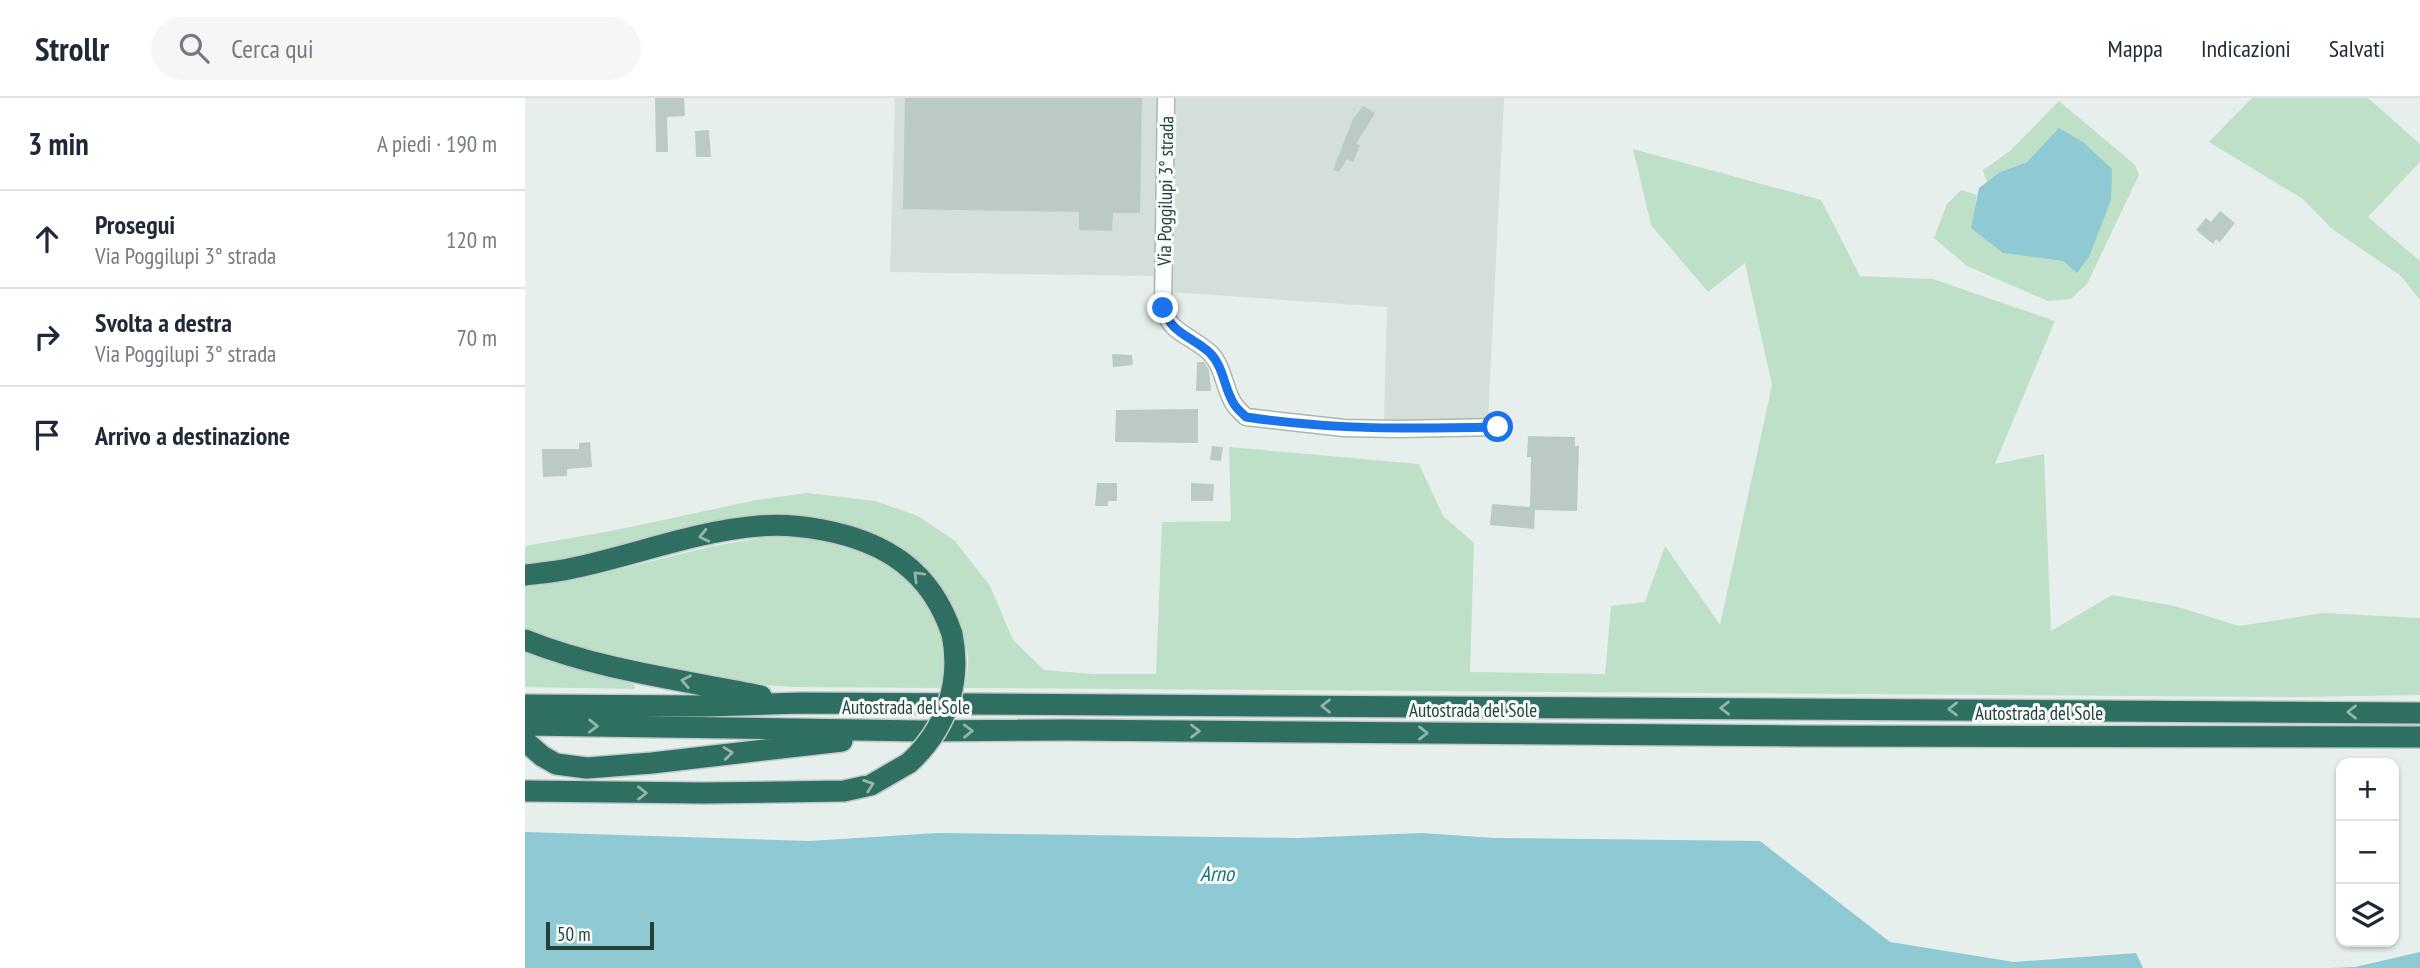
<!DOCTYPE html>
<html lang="it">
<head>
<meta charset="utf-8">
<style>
	body { margin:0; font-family:"PT Sans Narrow",sans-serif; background:#f6f6f7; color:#1f2937 }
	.controls { position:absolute; right:21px; bottom:21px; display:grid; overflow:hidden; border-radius:14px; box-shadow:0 2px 5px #0004 }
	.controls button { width:63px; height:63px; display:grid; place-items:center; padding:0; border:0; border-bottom:2px solid #e0e1e3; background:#fff; color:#1f2937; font:35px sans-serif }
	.scale { position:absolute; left:21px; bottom:18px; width:108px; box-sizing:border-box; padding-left:7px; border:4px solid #24423a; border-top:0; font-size:19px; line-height:24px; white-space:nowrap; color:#24423a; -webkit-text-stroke:5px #f7fbf9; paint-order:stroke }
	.stop { position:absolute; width:21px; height:21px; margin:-16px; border:5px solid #1a73e8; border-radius:50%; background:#fff }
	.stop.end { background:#1a73e8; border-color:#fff; box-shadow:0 2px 7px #0008 }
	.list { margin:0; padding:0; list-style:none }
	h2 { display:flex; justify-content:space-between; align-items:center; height:91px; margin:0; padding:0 28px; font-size:30px }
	h2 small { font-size:23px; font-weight:400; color:#747a83 }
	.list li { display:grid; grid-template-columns:46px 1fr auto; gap:21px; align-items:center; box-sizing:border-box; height:98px; padding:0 28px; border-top:2px solid #e0e1e3 }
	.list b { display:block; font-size:26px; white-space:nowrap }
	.list p { margin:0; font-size:23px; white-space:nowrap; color:#747a83 }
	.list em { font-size:23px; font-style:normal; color:#747a83 }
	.icon { flex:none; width:38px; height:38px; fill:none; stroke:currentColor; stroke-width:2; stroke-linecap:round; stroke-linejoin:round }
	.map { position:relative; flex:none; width:1895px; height:870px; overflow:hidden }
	header { display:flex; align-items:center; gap:42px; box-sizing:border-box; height:98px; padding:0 35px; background:#fff; border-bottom:2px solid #e0e1e3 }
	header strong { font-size:33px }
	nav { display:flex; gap:38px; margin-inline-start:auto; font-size:24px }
	.search { width:490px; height:63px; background:#f6f6f7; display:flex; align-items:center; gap:18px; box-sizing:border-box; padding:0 24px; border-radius:38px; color:#747a83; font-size:26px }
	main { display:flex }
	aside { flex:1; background:#fff }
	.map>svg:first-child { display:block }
	.built { fill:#d4dfda }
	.green { fill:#bfe0c8 }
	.water { fill:#8ec9d4 }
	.building { fill:#bbcac4 }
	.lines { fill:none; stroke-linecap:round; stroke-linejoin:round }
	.minor-casing { stroke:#a8b8b2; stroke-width:19 }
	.motorway-casing { stroke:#c2cac8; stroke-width:24 }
	.minor { stroke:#fff; stroke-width:16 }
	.motorway { stroke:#2f6f62; stroke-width:21 }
	.motorway-bridge-casing { stroke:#c2cac8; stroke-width:24; stroke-linecap:butt }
	.motorway-bridge { stroke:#2f6f62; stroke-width:21 }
	.oneway { stroke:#93b5ae }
	.route { stroke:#1a73e8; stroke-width:9 }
	.labels { text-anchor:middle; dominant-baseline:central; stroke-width:6; stroke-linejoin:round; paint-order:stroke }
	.street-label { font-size:19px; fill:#24423a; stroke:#f7fbf9 }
	.water-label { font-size:21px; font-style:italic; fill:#1c6f80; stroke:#f7fbf9 }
</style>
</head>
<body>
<header>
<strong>Strollr</strong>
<div class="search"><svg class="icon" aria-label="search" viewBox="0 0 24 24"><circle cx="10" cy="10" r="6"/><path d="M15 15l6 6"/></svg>Cerca qui</div>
<nav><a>Mappa</a><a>Indicazioni</a><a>Salvati</a></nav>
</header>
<main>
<aside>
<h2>3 min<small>A piedi · 190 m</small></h2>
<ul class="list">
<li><svg class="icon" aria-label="ahead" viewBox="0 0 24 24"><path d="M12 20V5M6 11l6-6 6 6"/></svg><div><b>Prosegui</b><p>Via Poggilupi 3° strada</p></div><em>120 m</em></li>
<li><svg class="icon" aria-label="right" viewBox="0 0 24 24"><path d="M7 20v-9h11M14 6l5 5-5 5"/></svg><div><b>Svolta a destra</b><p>Via Poggilupi 3° strada</p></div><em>70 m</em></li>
<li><svg class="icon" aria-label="arrive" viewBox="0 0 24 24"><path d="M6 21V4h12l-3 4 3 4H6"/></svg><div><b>Arrivo a destinazione</b></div></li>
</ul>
</aside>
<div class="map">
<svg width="1895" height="870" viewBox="0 0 1895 870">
	<rect width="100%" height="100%" fill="#e6efeb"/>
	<!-- built -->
	<path class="built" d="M370 0H979L963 323 859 324 862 209 629 193 628 178 365 174Z"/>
	<!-- green -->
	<path class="green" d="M1727 0H1843L1895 46V64L1843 119 1895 163V202L1876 178 1806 130 1778 101 1684 44Z
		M1534 3 1610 67 1614 77 1562 186 1546 201 1523 203 1442 168 1409 140 1422 106 1436 92 1452 97 1450 109 1478 155 1538 163 1552 174 1534 31 1502 64 1475 74 1462 85 1458 72 1485 53Z
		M1108 51 1296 102 1335 178 1408 181 1530 223 1470 366 1519 356 1526 533 1587 497 1650 508 1714 528 1799 515 1895 520V597L1778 599 440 590C441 580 444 568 443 558 439 525 410 471 381 454 359 441 335 434 311 427L0 469V448L91 432 232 402 282 395 350 403 393 418 430 443 465 488 488 542 519 572 568 576H631L637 424 706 423 704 349 894 366 918 418 949 445 945 574 1080 576 1086 508 1120 504 1140 448 1195 527 1247 287 1220 165 1183 194 1126 127Z
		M242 439C258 439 275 438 291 440 355 451 415 488 422 558 423 568 420 580 420 590L269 589 193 584 93 564 0 533V488L83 474 188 448Z
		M0 552 52 571 109 586 110 591 0 589Z"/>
	<!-- water -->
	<path class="water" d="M1534 30 1558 44 1587 71 1586 102 1564 159 1552 175 1538 163 1478 155 1446 130 1454 90 1475 74 1502 64Z
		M0 734 285 743 412 735 773 740 898 735 969 740 1235 743 1365 844 1489 864 1611 855 1618 870H0Z
		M1895 854V870H1805L1830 869Z"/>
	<!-- building -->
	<path class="building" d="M130 0H159L160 18 142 19 143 54H131Z
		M380 0H617L615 115H588L587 133 554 132V114L378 111Z
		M838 8 850 15 831 46 835 47 828 64 822 61 814 74 808 72 828 21Z
		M184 32 186 59H171L170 33Z
		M1695 113 1710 125 1695 144 1691 141 1688 146 1671 132 1681 120 1686 124Z
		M587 256 607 257 608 267 588 269Z
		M672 264H679L684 272 686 293H671Z
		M673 311V345L590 344 591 312Z
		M1003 338 1050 339V348H1054L1052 413 1010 412 1009 431 965 427 967 406 1005 409 1006 359H1002Z
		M65 344 67 369 42 371V378L18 379 17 351H54V345Z
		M687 348 698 349 696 363 685 362Z
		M572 385H592V403H583V408H570Z
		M666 385 689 386 688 403H666Z"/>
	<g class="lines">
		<defs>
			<path id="minor" d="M641 0 638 210C644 235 669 239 685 255 699 269 699 291 709 306 712 311 717 315 721 319L819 330 873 331 973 329"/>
			<path id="motorway" d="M0 477C16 475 32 474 48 470 110 457 171 433 234 428 256 426 277 428 298 432 361 444 406 473 427 536
				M0 542C75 572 157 582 236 598
				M0 607 182 608 276 605 1895 615
				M0 627 396 633 544 632 1274 638 1895 639
				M0 643 17 658 31 666 62 670 127 665 317 643
				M0 693 178 695 319 693 346 687 384 665"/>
		</defs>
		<!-- minor casing -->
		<use href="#minor" class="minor-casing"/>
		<!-- motorway casing -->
		<use href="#motorway" class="motorway-casing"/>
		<!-- minor -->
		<use href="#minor" class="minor"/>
		<!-- motorway -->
		<use href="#motorway" class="motorway"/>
		<defs>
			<path id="motorway-bridge" d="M384 665C421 631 437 585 427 536"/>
		</defs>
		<!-- motorway-bridge casing -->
		<use href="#motorway-bridge" class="motorway-bridge-casing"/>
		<!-- motorway-bridge -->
		<use href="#motorway-bridge" class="motorway-bridge"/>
	</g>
	<!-- one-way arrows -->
	<defs><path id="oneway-chevron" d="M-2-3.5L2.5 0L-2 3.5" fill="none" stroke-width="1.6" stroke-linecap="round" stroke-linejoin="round" transform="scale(1.75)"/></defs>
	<g class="oneway">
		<use href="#oneway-chevron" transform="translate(179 438) rotate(167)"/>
		<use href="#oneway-chevron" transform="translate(393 478) rotate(-135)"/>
		<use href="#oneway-chevron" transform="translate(161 583) rotate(-169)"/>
		<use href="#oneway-chevron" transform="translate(801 608) rotate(-180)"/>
		<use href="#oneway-chevron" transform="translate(1200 610) rotate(-180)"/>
		<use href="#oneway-chevron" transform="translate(1428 611) rotate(-180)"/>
		<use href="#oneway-chevron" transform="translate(1827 614) rotate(-180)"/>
		<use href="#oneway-chevron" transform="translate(68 628) rotate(1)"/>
		<use href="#oneway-chevron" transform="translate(443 633) rotate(-1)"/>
		<use href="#oneway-chevron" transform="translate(670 633)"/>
		<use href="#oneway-chevron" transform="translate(898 635)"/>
		<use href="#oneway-chevron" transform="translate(203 655) rotate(-7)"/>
		<use href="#oneway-chevron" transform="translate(344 687) rotate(-19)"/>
		<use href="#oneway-chevron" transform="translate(117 695)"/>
	</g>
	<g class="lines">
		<!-- route -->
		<path class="route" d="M638 210C645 235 668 239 685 255 699 269 699 291 709 306 712 311 717 315 721 319 808 332 886 331 973 329"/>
	</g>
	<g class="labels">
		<!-- street labels -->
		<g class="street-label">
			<text transform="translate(640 93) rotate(-89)">Via Poggilupi 3° strada</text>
			<text x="381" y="609">Autostrada del Sole</text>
			<text x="948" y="612">Autostrada del Sole</text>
			<text x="1514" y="615">Autostrada del Sole</text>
		</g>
		<!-- water labels -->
		<g class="water-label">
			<text x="692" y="775">Arno</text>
		</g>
	</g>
</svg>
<div class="controls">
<button>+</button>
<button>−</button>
<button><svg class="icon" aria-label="layers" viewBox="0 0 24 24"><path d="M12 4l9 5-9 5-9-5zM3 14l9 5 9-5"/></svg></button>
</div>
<div class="scale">50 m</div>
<div class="stop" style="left:973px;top:329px"></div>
<div class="stop end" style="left:638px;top:210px"></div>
</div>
</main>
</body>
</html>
